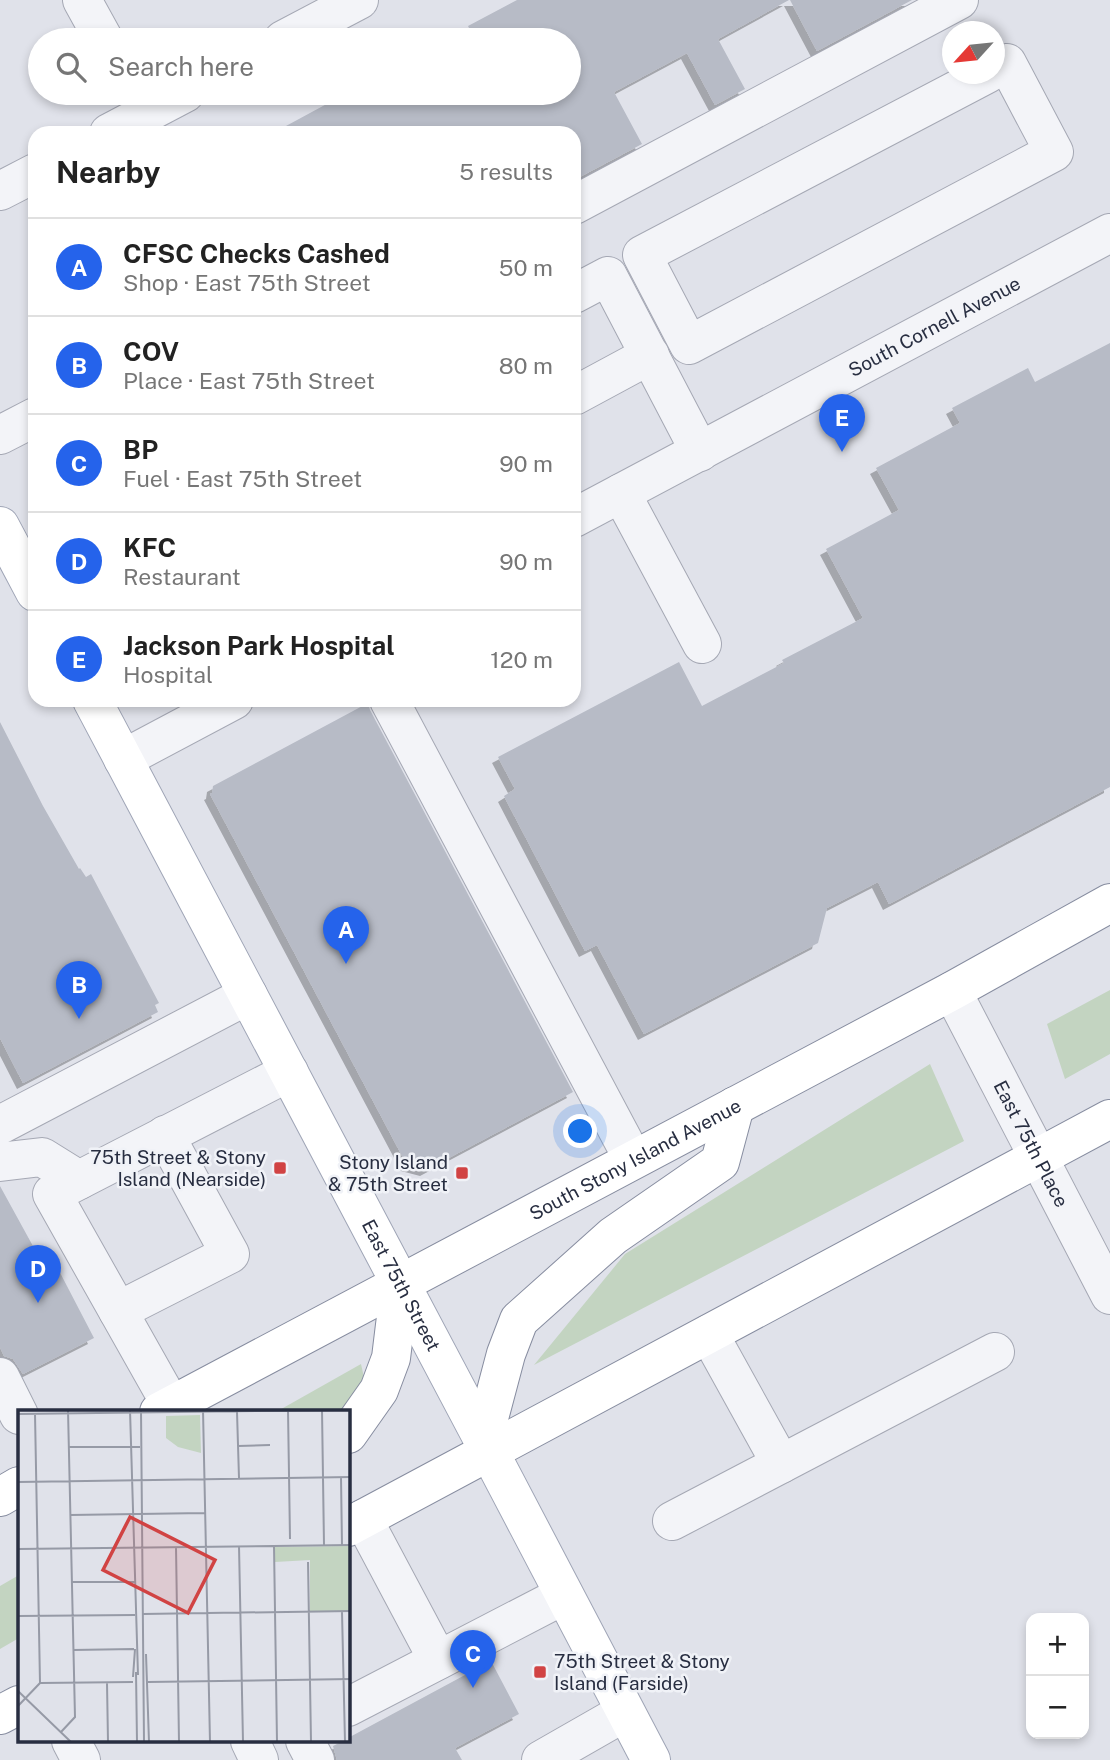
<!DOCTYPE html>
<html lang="en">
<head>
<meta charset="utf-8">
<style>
	body { margin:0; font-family:"Public Sans",sans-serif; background:#f6f6f6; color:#222 }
	.controls { position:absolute; right:21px; bottom:21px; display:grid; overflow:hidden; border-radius:14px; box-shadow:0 4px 10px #0003 }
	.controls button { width:63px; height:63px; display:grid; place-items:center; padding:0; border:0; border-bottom:2px solid #e0e0e0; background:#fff; color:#222; font:35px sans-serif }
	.compass { position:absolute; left:942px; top:21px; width:63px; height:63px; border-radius:50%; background:#fff; box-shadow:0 4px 10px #0003; rotate:243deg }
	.you { position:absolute; left:581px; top:1132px; width:24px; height:24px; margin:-18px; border:5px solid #fff; border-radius:50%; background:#1a73e8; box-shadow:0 0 0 10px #1a73e833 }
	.badge { display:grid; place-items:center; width:46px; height:46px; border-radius:50%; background:#2563eb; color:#fff; font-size:23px; font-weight:700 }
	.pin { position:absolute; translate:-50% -58px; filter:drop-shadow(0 2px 4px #0008) }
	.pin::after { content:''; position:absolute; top:37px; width:24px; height:21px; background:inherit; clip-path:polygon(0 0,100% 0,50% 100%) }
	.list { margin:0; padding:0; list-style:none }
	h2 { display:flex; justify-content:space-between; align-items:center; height:91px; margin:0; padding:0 28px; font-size:30px }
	h2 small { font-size:23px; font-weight:400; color:#767676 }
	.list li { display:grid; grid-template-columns:46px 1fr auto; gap:21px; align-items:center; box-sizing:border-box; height:98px; padding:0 28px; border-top:2px solid #e0e0e0 }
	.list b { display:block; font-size:26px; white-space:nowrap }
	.list p { margin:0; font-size:23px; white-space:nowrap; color:#767676 }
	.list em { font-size:23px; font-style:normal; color:#767676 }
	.icon { flex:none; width:38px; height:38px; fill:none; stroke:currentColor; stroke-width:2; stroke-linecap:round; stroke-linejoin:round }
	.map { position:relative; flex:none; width:1110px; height:1760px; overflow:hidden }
	.search { position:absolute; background:#fff; box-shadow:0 4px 10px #0003; left:28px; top:28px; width:553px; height:77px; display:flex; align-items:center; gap:18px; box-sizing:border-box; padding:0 24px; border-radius:38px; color:#767676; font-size:26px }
	.panel { position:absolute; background:#fff; box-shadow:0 4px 10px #0003; left:28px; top:126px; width:553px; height:581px; border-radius:21px }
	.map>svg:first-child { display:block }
	.green { fill:#c3d4c1 }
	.building { fill:#b7bbc6; filter:url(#shadow) }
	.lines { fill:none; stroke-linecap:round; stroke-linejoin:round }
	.minor-casing { stroke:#a5a8b4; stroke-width:40 }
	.major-casing { stroke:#9fa5b6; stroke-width:40 }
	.highway-casing { stroke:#878da0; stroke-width:40 }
	.minor { stroke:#f3f4f8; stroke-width:38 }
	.major { stroke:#fff; stroke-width:38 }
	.highway { stroke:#fff; stroke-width:38 }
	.poi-dot { fill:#d14343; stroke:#f0f2f7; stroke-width:2.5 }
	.labels { text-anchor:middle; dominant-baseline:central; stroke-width:5; stroke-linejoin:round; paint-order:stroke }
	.street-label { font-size:19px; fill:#282e41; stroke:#f0f2f7 }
	.poi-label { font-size:19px; fill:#282e41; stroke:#f0f2f7; text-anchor:end }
	.inset-road { fill:none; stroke:#969aa6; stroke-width:2 }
	.view { fill:#d14343; fill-opacity:0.15; stroke:#d14343; stroke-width:3.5 }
	.inset-edge { fill:none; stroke:#282e41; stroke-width:3.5 }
</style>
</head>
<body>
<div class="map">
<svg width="1110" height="1760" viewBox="0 0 1110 1760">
	<defs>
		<filter id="shadow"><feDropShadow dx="-6" dy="6" stdDeviation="0" flood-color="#0004"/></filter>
	</defs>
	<rect width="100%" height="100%" fill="#e0e2ea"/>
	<!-- green -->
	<path class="green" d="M1110 990V1054L1065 1079 1047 1024Z
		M930 1064 964 1141 534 1365 625 1254Z
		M361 1364 368 1395 348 1412H276Z
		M19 1575V1638L0 1649V1586Z"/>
	<!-- building -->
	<path class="building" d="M517 0H789L718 39 745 89 715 105 687 53 614 92 642 144 574 180V133H273L347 93H569V40H446L469 28 468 26Z
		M790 0H912L817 51Z
		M1110 343V787L889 904 878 882 827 908 818 943 644 1034 597 945 585 951 504 796 515 789 498 757 679 662 702 706 784 663 782 660 863 618 826 549 899 510 876 468 960 423 952 408 1028 368 1035 382Z
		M368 703 370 710 573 1092 426 1170 407 1165 210 794 212 793 213 786Z
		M0 722 43 806 79 869 80 868 86 877 91 874 159 1003 155 1005 158 1012 23 1083 0 1038Z
		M0 1186 45 1268 55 1263 94 1338 23 1374 13 1359 4 1356 0 1347Z
		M491 1661 519 1714 455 1748 462 1760H337L333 1746 343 1741H348V1738Z"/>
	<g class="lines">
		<defs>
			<g id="minor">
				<path d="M82 0 104 40"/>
				<path d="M283 40 359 0"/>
				<path d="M987 74 642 255 689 345 1054 152 1007 63 995 69"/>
				<path d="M109 133 185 93"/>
				<path d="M0 191 35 173"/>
				<path d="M574 205 959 0"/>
				<path d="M574 294 608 276 700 452"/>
				<path d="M574 396 650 355"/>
				<path d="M0 435 35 417"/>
				<path d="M621 493 702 644"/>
				<path id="s1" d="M574 518 1110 233"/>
				<path d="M389 700 633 1159"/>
				<path d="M123 759 234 700"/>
				<path id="s2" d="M952 991 1110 1295"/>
				<path d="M0 1125 248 995"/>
				<path d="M0 1162 42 1157 79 1180"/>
				<path d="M118 1311 230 1254 165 1135"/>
				<path d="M709 1334 781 1464"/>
				<path d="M0 1377 19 1415"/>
				<path d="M171 1405 52 1194 289 1072"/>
				<path d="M363 1519 438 1660"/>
				<path d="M672 1521 995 1352"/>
				<path d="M348 1707 564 1595"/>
				<path d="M71 1741 81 1760"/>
				<path d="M250 1741 259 1760"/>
				<path d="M305 1741 315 1760"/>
				<path d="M541 1760 625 1712"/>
			</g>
			<g id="major">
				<path d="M0 526 35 592"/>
				<path id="s3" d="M92 700 489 1451 651 1760"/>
			</g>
			<g id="highway">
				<path id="s4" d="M159 1412 952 991 1110 903"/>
				<path d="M348 1434 379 1390 391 1358 400 1284"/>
				<path d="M489 1451V1418L506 1354 519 1320 613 1236 720 1162 735 1106"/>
				<path d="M0 1497 19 1486"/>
				<path d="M348 1527 1110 1119"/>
				<path d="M0 1715 19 1705"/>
			</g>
		</defs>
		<!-- minor casing -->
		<use href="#minor" class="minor-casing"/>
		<!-- major casing -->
		<use href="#major" class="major-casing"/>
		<!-- highway casing -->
		<use href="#highway" class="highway-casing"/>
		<!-- minor -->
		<use href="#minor" class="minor"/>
		<!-- major -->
		<use href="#major" class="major"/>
		<!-- highway -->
		<use href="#highway" class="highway"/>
	</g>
	<!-- markers -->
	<g class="poi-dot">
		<rect x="273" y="1161" width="14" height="14" rx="3.5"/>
		<rect x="455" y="1166" width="14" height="14" rx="3.5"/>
		<rect x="533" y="1665" width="14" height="14" rx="3.5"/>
	</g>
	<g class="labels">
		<!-- street labels -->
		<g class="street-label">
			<text stroke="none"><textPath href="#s1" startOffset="408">South Cornell Avenue</textPath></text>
			<text stroke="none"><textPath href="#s2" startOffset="172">East 75th Place</textPath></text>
			<text stroke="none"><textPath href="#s4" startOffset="539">South Stony Island Avenue</textPath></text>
			<text stroke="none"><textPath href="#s3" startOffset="662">East 75th Street</textPath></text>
		</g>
		<!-- poi labels -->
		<g class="poi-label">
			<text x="266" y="1157">75th Street &amp; Stony<tspan x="266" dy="22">Island (Nearside)</tspan></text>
			<text x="448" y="1162">Stony Island<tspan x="448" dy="22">&amp; 75th Street</tspan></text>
			<text x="554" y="1661" text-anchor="start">75th Street &amp; Stony<tspan x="554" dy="22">Island (Farside)</tspan></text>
		</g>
	</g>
	<!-- overview -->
	<g transform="translate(18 1410)">
		<rect width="332" height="332" fill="#e0e2ea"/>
		<path d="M182 5 183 43 160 37 148 28V6ZM332 136V201H292V150L257 152V137Z" fill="#c3d4c1"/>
		<path class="inset-road" d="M112 0 120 265M123 0 126 332M185 0 192 332M270 0 272 129M304 0 306 135M219 2 221 68M0 4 318 0M220 36 252 35M51 37H122M323 67 324 135M0 72 333 67M52 105 187 103M221 136 225 332M256 136 259 332M158 137 161 332M0 139 333 135M290 152 293 332M54 172H118M324 202 327 332M125 204 333 201M0 206 117 205M55 240 116 239M128 244 131 332M118 262 119 332M115 267 117 239M130 272 333 269M22 273 115 272M89 273 90 332M0 281 53 332M0 296 22 273 17 4M43 322 57 307 50 0"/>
		<path class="view" d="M112 107 197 150 170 203 85 160Z"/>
		<rect width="332" height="332" class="inset-edge"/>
	</g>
</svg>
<div class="controls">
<button>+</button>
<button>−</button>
</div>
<svg class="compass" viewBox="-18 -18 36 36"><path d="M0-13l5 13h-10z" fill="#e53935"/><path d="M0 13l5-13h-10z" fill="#767676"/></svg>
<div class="you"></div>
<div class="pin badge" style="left:346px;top:964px">A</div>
<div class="pin badge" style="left:79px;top:1019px">B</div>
<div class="pin badge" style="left:473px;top:1688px">C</div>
<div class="pin badge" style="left:38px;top:1303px">D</div>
<div class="pin badge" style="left:842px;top:452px">E</div>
<div class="search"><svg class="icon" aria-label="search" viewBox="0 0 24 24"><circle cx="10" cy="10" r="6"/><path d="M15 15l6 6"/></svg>Search here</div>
<section class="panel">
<h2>Nearby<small>5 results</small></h2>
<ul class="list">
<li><span class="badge">A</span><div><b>CFSC Checks Cashed</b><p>Shop · East 75th Street</p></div><em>50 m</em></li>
<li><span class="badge">B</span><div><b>COV</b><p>Place · East 75th Street</p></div><em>80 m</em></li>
<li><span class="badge">C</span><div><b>BP</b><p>Fuel · East 75th Street</p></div><em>90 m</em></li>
<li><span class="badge">D</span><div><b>KFC</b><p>Restaurant</p></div><em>90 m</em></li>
<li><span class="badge">E</span><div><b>Jackson Park Hospital</b><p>Hospital</p></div><em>120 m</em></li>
</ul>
</section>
</div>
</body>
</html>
